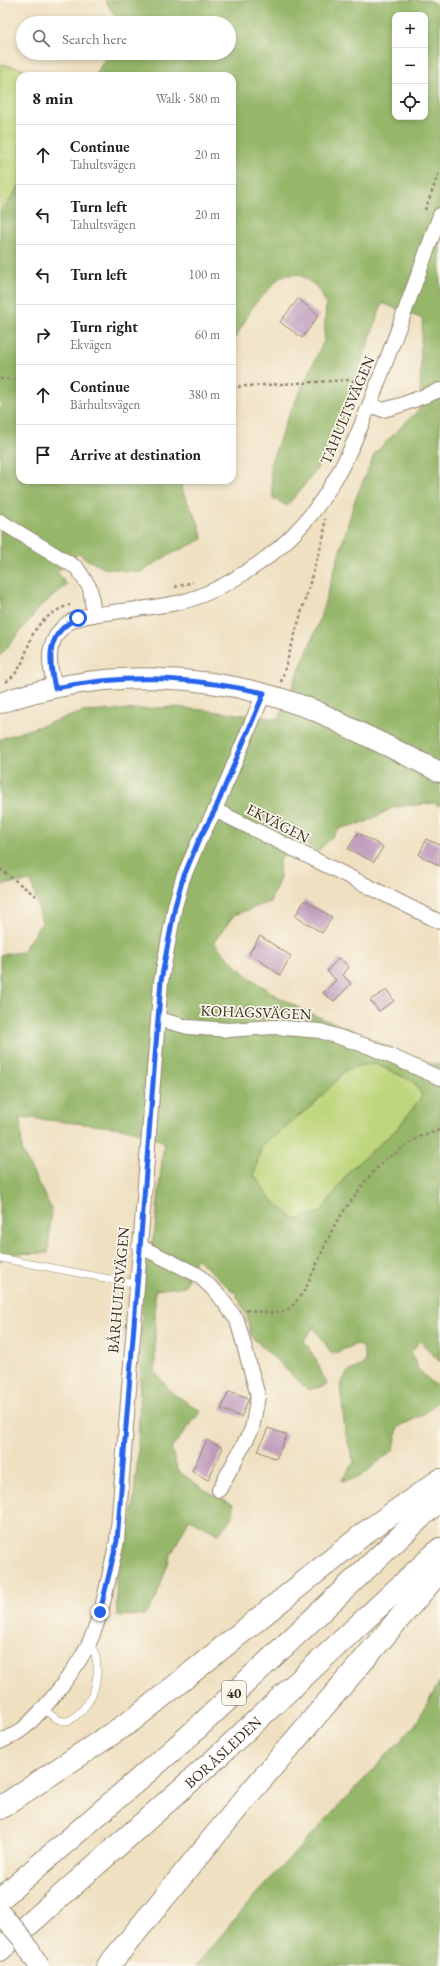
<!DOCTYPE html>
<html lang="en">
<head>
<meta charset="utf-8">
<style>
	body { margin:0; font-family:"EB Garamond",serif; background:#f6f6f6; color:#202124 }
	.controls { position:absolute; right:12px; top:12px; display:grid; overflow:hidden; border-radius:8px; box-shadow:0 2px 6px #0003 }
	.controls button { width:36px; height:36px; display:grid; place-items:center; padding:0; border:0; border-bottom:1px solid #e0e0e0; background:#fff; color:#202124; font:20px sans-serif }
	.stop { position:absolute; width:12px; height:12px; margin:-9px; border:3px solid #2563eb; border-radius:50%; background:#fff }
	.stop.end { background:#2563eb; border-color:#fff; box-shadow:0 1px 4px #0008 }
	.list { margin:0; padding:0; list-style:none }
	h2 { display:flex; justify-content:space-between; align-items:center; height:52px; margin:0; padding:0 16px; font-size:17px }
	h2 small { font-size:13px; font-weight:400; color:#757577 }
	.list li { display:grid; grid-template-columns:26px 1fr auto; gap:12px; align-items:center; box-sizing:border-box; height:60px; padding:0 16px; border-top:1px solid #e0e0e0 }
	.list b { display:block; font-size:15px; white-space:nowrap }
	.list p { margin:0; font-size:13px; white-space:nowrap; color:#757577 }
	.list em { font-size:13px; font-style:normal; color:#757577 }
	.icon { flex:none; width:22px; height:22px; fill:none; stroke:currentColor; stroke-width:2; stroke-linecap:round; stroke-linejoin:round }
	.map { position:relative; flex:none; width:440px; height:1966px; overflow:hidden }
	.search { position:absolute; background:#fff; box-shadow:0 2px 6px #0003; left:16px; top:16px; width:220px; height:44px; display:flex; align-items:center; gap:10px; box-sizing:border-box; padding:0 14px; border-radius:22px; color:#757577; font-size:15px }
	.panel { position:absolute; background:#fff; box-shadow:0 2px 6px #0003; left:16px; top:72px; width:220px; height:412px; border-radius:12px }
	.map>svg:first-child { display:block }
	.green { fill:#bed67b; stroke:#7c804c }
	.forest { fill:#96b76b; stroke:#687044; fill-rule:evenodd }
	.building { fill:#bf9bbc }
	.lines { fill:none; stroke-linecap:round; stroke-linejoin:round }
	.lane-casing { stroke:#958570; stroke-width:8 }
	.street-casing { stroke:#958570; stroke-width:16 }
	.secondary-casing { stroke:#958570; stroke-width:22 }
	.highway-casing { stroke:#958570; stroke-width:24 }
	.path { stroke:#958570; stroke-width:2.5; stroke-dasharray:3 3; stroke-linecap:butt }
	.lane { stroke:#fff; stroke-width:7 }
	.street { stroke:#fff; stroke-width:14 }
	.secondary { stroke:#fff; stroke-width:20 }
	.highway { stroke:#fff; stroke-width:22 }
	.secondary-bridge-casing { stroke:#958570; stroke-width:22; stroke-linecap:butt }
	.secondary-bridge { stroke:#fff; stroke-width:20 }
	.route { stroke:#2563eb; stroke-width:5 }
	.labels { text-anchor:middle; dominant-baseline:central; stroke-width:3.5; stroke-linejoin:round; paint-order:stroke }
	.shield { fill:#fbf7ec; stroke:#75685c; stroke-width:1 }
	.shield-label { font-size:14px; font-weight:bold; fill:#3b2a1e }
	.street-label { font-size:15px; fill:#3b2a1e; stroke:#fbf7ec }
</style>
</head>
<body>
<div class="map">
<svg width="440" height="1966" viewBox="0 0 440 1966">
	<rect width="100%" height="100%" fill="#fbf7ec"/>
	<filter id="ink" filterUnits="userSpaceOnUse"><feTurbulence type="fractalNoise" baseFrequency=".025" numOctaves="2"/><feDisplacementMap in="SourceGraphic" scale="8" xChannelSelector="R" yChannelSelector="G"/><feConvolveMatrix kernelMatrix="1 2 1 2 8 2 1 2 1" color-interpolation-filters="sRGB"/></filter>
	<filter id="wash" filterUnits="userSpaceOnUse"><feTurbulence type="fractalNoise" baseFrequency=".012" numOctaves="4" result="noise"/><feDisplacementMap in="SourceGraphic" scale="16" xChannelSelector="R" yChannelSelector="G"/><feGaussianBlur stdDeviation="0.9" result="paint"/><feColorMatrix in="noise" values="0 0 0 0 0 0 0 0 0 0 0 0 0 0 0 0 0 1.4 0 .05"/><feComposite in="paint" operator="in"/></filter>
	<g filter="url(#wash)">
		<rect width="100%" height="100%" fill="#efe0c1"/>
		<!-- green -->
		<path class="green" d="M0 64 55 76H20V185L0 214Z
			M376 1064 415 1082 422 1096 397 1129 351 1169 321 1212 295 1220 271 1199 254 1174 262 1145 314 1104 346 1070 362 1065Z"/>
		<!-- forest -->
		<path class="forest" d="M105 0H430L440 8V671L437 679 440 702V806L434 803 394 807 366 822 341 828 318 851 298 840 279 861 280 878 270 902 234 915 214 942C243 977 273 996 314 1015 329 1022 346 1026 361 1034 386 1045 412 1063 440 1064V1362L420 1341 411 1352 418 1369 440 1390C440 1411 413 1419 398 1427L394 1449 360 1477 341 1481 354 1462 345 1431 340 1384 348 1372 366 1363 363 1348 357 1344 332 1354 314 1327 304 1340 317 1362 327 1385 308 1390 251 1336 247 1316 236 1294 196 1258 185 1286 155 1290V1372L172 1393 201 1411 171 1449 178 1471 205 1490 233 1504V1516L219 1534 189 1519 171 1555 155 1601 144 1615 117 1616 116 1579 132 1517 138 1456 142 1302 145 1271 155 1230 164 1142 130 1129 20 1117 22 1151 51 1208 48 1253 3 1254 0 1262V955L22 952 42 922 31 881 0 885V739L83 712 176 707 279 719 318 625 355 500 375 453 420 408 421 341 423 319 382 303 342 419 315 472 287 506 273 498 270 465 287 419 324 341 326 303 316 286 299 274 281 276 253 306 232 344V76H95L108 53H229V23H119ZM395 15H425V117H395ZM376 1064 414 1082 422 1096 397 1129 351 1169 321 1212 295 1220 271 1199 254 1174 262 1145 314 1104 346 1070 362 1065Z
			M20 185V480H183L181 489 198 522 203 539 167 556 141 572 104 568 86 559 79 553 57 572 67 585 41 606 0 656V214Z
			M440 1681V1966H195L258 1892 415 1725Z"/>
		<g id="blocks">
			<!-- building -->
			<path class="building" d="M298 299 319 315 302 338 280 322Z
				M358 833 383 847 374 862 348 849Z
				M426 839 440 845V866L419 855Z
				M305 900 332 917 322 933 295 916Z
				M260 936 291 956 280 975 249 953Z
				M339 958 349 967 343 975 351 984 334 1001 323 993 336 980 327 971Z
				M387 990 394 1001 379 1011 370 1000Z
				M229 1391 249 1398 241 1417 221 1409Z
				M268 1428 287 1435 276 1459 258 1451Z
				M207 1440 223 1448 208 1480 192 1471Z"/>
		</g>
	</g>
	<g filter="url(#ink)">
		<use href="#blocks" fill-opacity="0" stroke="#958570" stroke-width="1"/>
		<g class="lines">
			<defs>
				<path id="lane" d="M0 1258 136 1284
					M43 1708C50 1714 57 1722 67 1721 73 1720 78 1714 82 1710 98 1693 103 1662 89 1642"/>
				<path id="street" d="M370 405 383 410 401 405 440 390
					M0 521 77 568 90 588 94 615
					M55 688C52 675 48 661 51 648 54 637 61 627 71 621 84 615 100 614 114 612 136 609 159 607 181 602 210 595 240 577 265 559 332 510 357 438 385 364 404 314 422 264 440 215
					M215 810 440 922
					M158 1019 188 1027 229 1030 273 1027 320 1031 370 1047 440 1078
					M139 1246 198 1275 218 1294 237 1320 258 1396 252 1429 219 1490
					M0 1742C8 1738 17 1734 24 1728 46 1708 77 1669 90 1641 104 1610 109 1574 117 1541L161 981 175 906 183 878 198 843 215 810 264 693"/>
				<path id="secondary" d="M0 703C99 668 208 671 306 707 321 712 336 721 350 728 380 742 410 757 440 772"/>
				<g id="highway">
					<path d="M0 1808 134 1719 366 1532 440 1480"/>
					<path d="M0 1899 190 1735 440 1499"/>
					<path id="s1" d="M0 1950 213 1761 440 1549"/>
					<path d="M108 1966 249 1794 440 1571"/>
				</g>
			</defs>
			<!-- lane casing -->
			<use href="#lane" class="lane-casing"/>
			<!-- street casing -->
			<use href="#street" class="street-casing"/>
			<!-- secondary casing -->
			<use href="#secondary" class="secondary-casing"/>
			<!-- highway casing -->
			<use href="#highway" class="highway-casing"/>
			<!-- path -->
			<path class="path" d="M425 210 440 170
				M0 379 20 380
				M232 387 348 380 363 382
				M175 587 193 582
				M6 682C25 668 24 653 33 634 40 620 56 609 70 605
				M281 682 319 552 324 535 325 519
				M0 869 36 896
				M246 1310 271 1313 286 1311 294 1304 305 1290 333 1228 343 1212 371 1174 385 1160 419 1137 440 1130"/>
			<!-- lane -->
			<use href="#lane" class="lane"/>
			<!-- street -->
			<use href="#street" class="street"/>
			<!-- secondary -->
			<use href="#secondary" class="secondary"/>
			<!-- highway -->
			<use href="#highway" class="highway"/>
			<defs>
				<path id="secondary-bridge" d="M0 1913 22 1938 39 1966"/>
			</defs>
			<!-- secondary-bridge casing -->
			<use href="#secondary-bridge" class="secondary-bridge-casing"/>
			<!-- secondary-bridge -->
			<use href="#secondary-bridge" class="secondary-bridge"/>
		</g>
	</g>
	<g class="lines" filter="url(#ink)">
		<!-- route -->
		<path class="route" d="M78 618C46 633 48 658 55 688 130 673 190 677 264 693L215 810 198 842 183 878 175 906 161 981 117 1541 100 1612"/>
	</g>
	<g class="labels">
		<!-- shield labels -->
		<rect class="shield" x="222" y="1681" width="24" height="24" rx="3"/>
		<g class="shield-label">
			<text x="234" y="1693">40</text>
		</g>
		<!-- street labels -->
		<g class="street-label">
			<text transform="translate(347 410) rotate(-67)">TAHULTSVÄGEN</text>
			<text transform="translate(278 823) rotate(27)">EKVÄGEN</text>
			<text transform="translate(256 1012) rotate(2)">KOHAGSVÄGEN</text>
			<text transform="translate(118 1290) rotate(-85)">BÅRHULTSVÄGEN</text>
			<text stroke="none"><textPath href="#s1" startOffset="298">BORÅSLEDEN</textPath></text>
		</g>
	</g>
</svg>
<div class="controls">
<button>+</button>
<button>−</button>
<button><svg class="icon" aria-label="locate" viewBox="0 0 24 24"><circle cx="12" cy="12" r="6"/><path d="M12 2v4M12 18v4M2 12h4M18 12h4"/></svg></button>
</div>
<div class="stop" style="left:78px;top:618px"></div>
<div class="stop end" style="left:100px;top:1612px"></div>
<div class="search"><svg class="icon" aria-label="search" viewBox="0 0 24 24"><circle cx="10" cy="10" r="6"/><path d="M15 15l6 6"/></svg>Search here</div>
<section class="panel">
<h2>8 min<small>Walk · 580 m</small></h2>
<ul class="list">
<li><svg class="icon" aria-label="ahead" viewBox="0 0 24 24"><path d="M12 20V5M6 11l6-6 6 6"/></svg><div><b>Continue</b><p>Tahultsvägen</p></div><em>20 m</em></li>
<li><svg class="icon" aria-label="left" viewBox="0 0 24 24"><path d="M17 20v-9H6M10 6l-5 5 5 5"/></svg><div><b>Turn left</b><p>Tahultsvägen</p></div><em>20 m</em></li>
<li><svg class="icon" aria-label="left" viewBox="0 0 24 24"><path d="M17 20v-9H6M10 6l-5 5 5 5"/></svg><div><b>Turn left</b></div><em>100 m</em></li>
<li><svg class="icon" aria-label="right" viewBox="0 0 24 24"><path d="M7 20v-9h11M14 6l5 5-5 5"/></svg><div><b>Turn right</b><p>Ekvägen</p></div><em>60 m</em></li>
<li><svg class="icon" aria-label="ahead" viewBox="0 0 24 24"><path d="M12 20V5M6 11l6-6 6 6"/></svg><div><b>Continue</b><p>Bårhultsvägen</p></div><em>380 m</em></li>
<li><svg class="icon" aria-label="arrive" viewBox="0 0 24 24"><path d="M6 21V4h12l-3 4 3 4H6"/></svg><div><b>Arrive at destination</b></div></li>
</ul>
</section>
</div>
</body>
</html>
